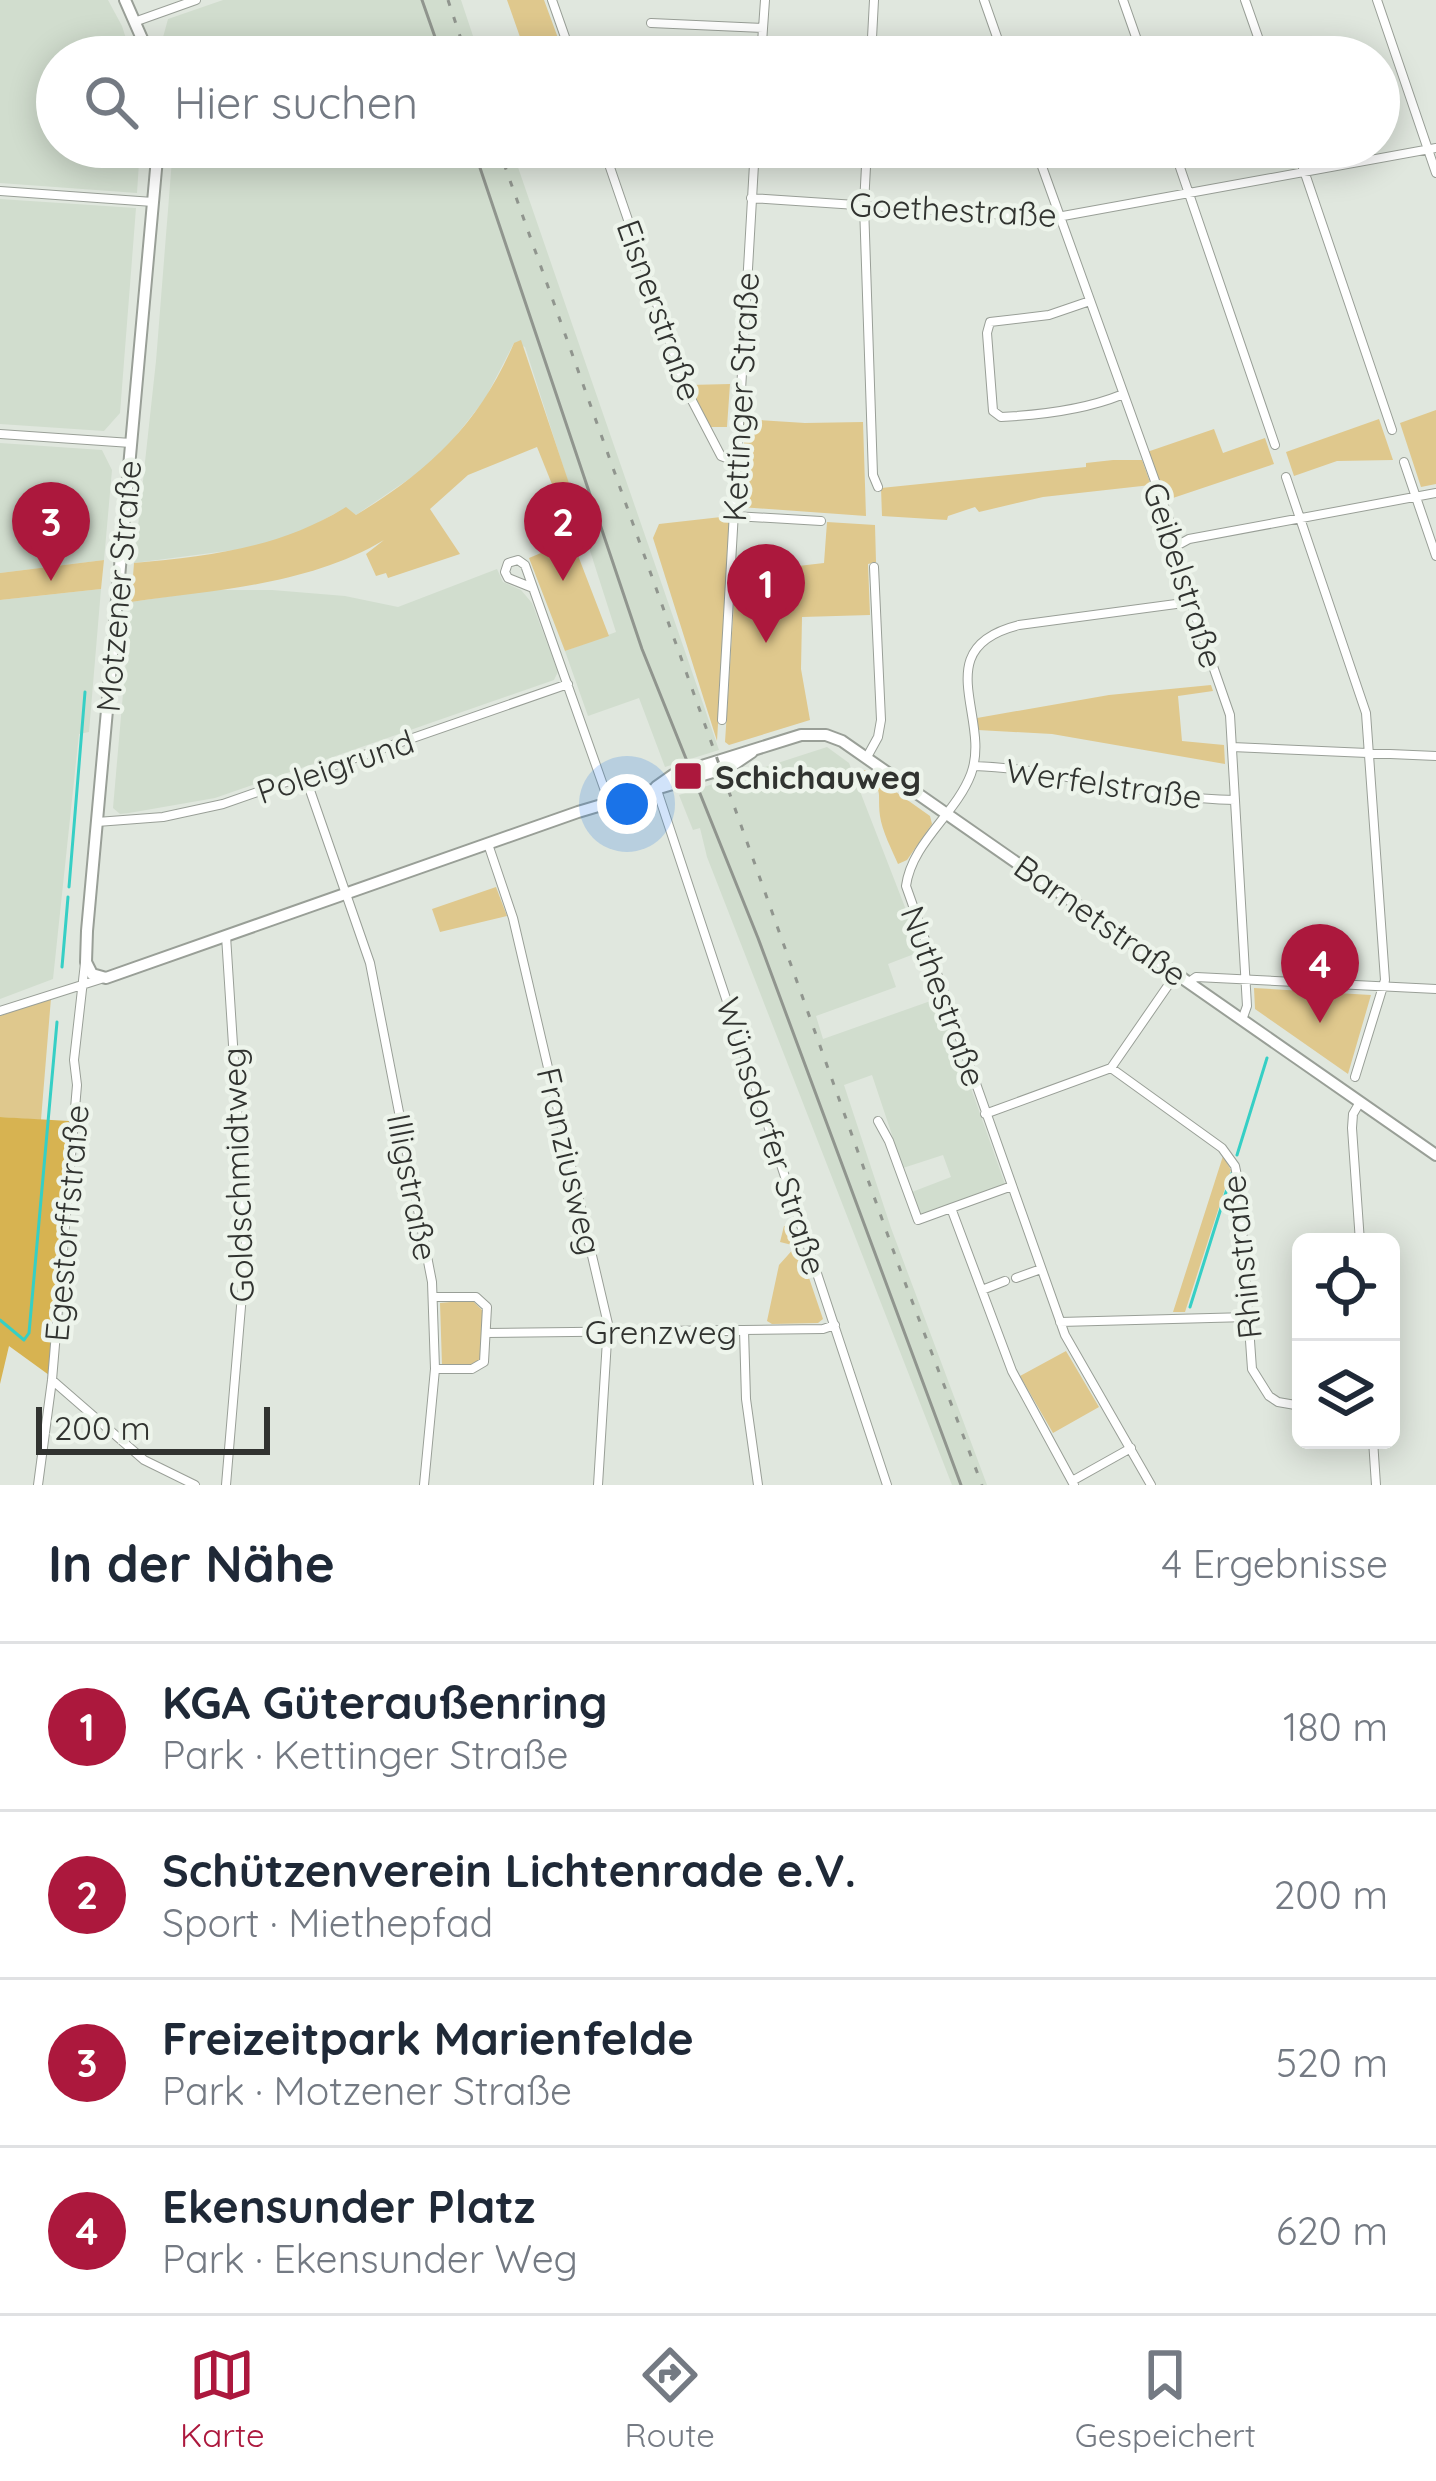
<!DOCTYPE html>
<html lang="de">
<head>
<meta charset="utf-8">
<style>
	body { margin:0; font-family:Quicksand,sans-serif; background:#f6f6f7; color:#1f2937 }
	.controls { position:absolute; right:36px; bottom:36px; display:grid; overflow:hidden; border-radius:18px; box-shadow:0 6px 30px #0003 }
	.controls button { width:108px; height:108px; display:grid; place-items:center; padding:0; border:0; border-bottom:3px solid #e0e1e3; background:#fff; color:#1f2937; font:60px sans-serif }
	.scale { position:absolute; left:36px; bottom:30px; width:234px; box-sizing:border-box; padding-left:12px; border:6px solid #313330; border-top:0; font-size:33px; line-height:42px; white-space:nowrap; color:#313330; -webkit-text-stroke:9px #edf4eb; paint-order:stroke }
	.you { position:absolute; left:627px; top:804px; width:42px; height:42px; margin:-30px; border:9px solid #fff; border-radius:50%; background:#1a73e8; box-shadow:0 0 0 18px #1a73e833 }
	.badge { display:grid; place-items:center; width:78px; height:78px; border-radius:50%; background:#ac183d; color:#fff; font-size:39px; font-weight:700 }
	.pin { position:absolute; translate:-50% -99px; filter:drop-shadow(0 3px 6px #0008) }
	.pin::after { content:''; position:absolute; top:63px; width:42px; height:36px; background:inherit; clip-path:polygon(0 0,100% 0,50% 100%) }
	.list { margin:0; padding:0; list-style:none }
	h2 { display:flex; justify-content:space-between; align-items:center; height:156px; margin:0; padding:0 48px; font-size:51px }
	h2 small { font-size:39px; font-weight:400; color:#747a83 }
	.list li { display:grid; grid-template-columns:78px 1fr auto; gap:36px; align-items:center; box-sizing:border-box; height:168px; padding:0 48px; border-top:3px solid #e0e1e3 }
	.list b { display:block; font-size:45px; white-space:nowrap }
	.list p { margin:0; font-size:39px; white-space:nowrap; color:#747a83 }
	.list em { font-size:39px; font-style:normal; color:#747a83 }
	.icon { flex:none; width:66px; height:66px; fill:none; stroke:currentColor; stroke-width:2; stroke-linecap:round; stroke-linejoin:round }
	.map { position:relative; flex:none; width:1436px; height:1485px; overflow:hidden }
	.search { position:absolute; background:#fff; box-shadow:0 6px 30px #0003; left:36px; right:36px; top:36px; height:132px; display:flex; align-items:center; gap:30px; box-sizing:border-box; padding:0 42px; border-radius:66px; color:#747a83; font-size:45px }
	.sheet { height:828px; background:#fff }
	nav { display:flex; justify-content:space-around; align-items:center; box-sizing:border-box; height:168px; border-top:3px solid #e0e1e3; background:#fff; font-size:33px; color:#747a83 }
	nav a { display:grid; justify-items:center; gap:6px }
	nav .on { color:#ac183d }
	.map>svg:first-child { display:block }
	.built { fill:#d1ddce }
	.green { fill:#dfc88d }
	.forest { fill:#d7b351 }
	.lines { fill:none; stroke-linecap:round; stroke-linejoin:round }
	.stream { stroke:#36cfc5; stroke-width:3 }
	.minor-casing { stroke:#999f97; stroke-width:10 }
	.tertiary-casing { stroke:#999f97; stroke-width:14 }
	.minor { stroke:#fff; stroke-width:8 }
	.tertiary { stroke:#fff; stroke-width:10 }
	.tram { stroke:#90958e; stroke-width:3 }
	.rail { stroke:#90958e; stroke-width:3; stroke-dasharray:6 12; stroke-linecap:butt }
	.poi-dot { fill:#ac183d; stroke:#edf4eb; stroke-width:4.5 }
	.labels { text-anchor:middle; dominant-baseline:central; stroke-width:9; stroke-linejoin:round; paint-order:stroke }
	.street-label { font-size:33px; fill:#313330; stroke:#edf4eb }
	.poi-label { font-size:33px; font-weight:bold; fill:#313330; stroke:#edf4eb; text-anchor:start }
</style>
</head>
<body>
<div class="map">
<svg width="1436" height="1485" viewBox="0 0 1436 1485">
	<rect width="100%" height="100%" fill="#e0e7de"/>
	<!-- built -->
	<path class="built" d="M0 0H108L122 26 132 57H57V147H140L137 193 0 183Z
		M223 0H461L480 57H166L162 41 168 19Z
		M173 147H511L719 750 665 767 639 698 588 716 565 651 616 632 525 347 514 343 485 399 437 460 356 515 345 508 301 532 250 548 134 563 156 361Z
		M0 199 136 208 120 413 104 431 0 424Z
		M0 443 102 450 112 470 104 560 0 573Z
		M497 569 503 582 521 590 532 603 558 672 554 680 215 798 129 813 120 814 113 808 131 602 212 590H272L345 596 398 607Z
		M101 589 89 732 79 734 53 979 0 999V600Z
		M827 747 849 763 922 951 888 964 896 987 816 1016 823 1039 939 998 1005 1184 921 1215 912 1192 951 1177 943 1155 903 1168 872 1075 844 1085 891 1228 987 1485H952L707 857 700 828 693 830 679 795Z"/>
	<!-- green -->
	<path class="green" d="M507 0H544L565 57H527Z
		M521 340 583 525 570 529 537 447 468 475 430 509 460 554 388 578 386 573 376 576 366 554 384 540C309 585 215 590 131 602L134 563C210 556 280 548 346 507L356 515C430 470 479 424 514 343Z
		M730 384 727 427H709L689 385Z
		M1436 410V484L1421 487 1400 423Z
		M745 419 805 423 863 422 866 516 741 507Z
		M1379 419 1393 460 1337 461 1294 476 1286 452Z
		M1214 429 1223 453 1265 438 1274 464 1164 501 1147 452Z
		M1113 460H1142L1151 485 1043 497 979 512 975 507 948 516 947 520 882 516 881 488 1086 467V463Z
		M730 516 717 741 653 538 659 524Z
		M827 522 875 525 876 562 868 564 870 615 802 617 801 669 810 720 729 745 725 742 735 587 801 592 798 566 824 563Z
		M572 540 609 636 565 651 529 558Z
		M104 560 101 589 0 600V573Z
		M1211 685 1213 691 1178 696 1182 741 1224 745 1225 764 1052 734 978 730 977 718 1109 695Z
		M865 770 930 816 932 824 907 860 898 864C892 850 882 831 880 816 877 789 885 792 862 772Z
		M496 887 507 916 440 932 432 909Z
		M1254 988 1371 995 1348 1074 1255 1009Z
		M51 998 41 1120 0 1117V1016Z
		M1223 1156 1231 1170 1185 1312H1173Z
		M791 1225 823 1319 818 1323 772 1324 767 1321 779 1265 796 1246 780 1242 784 1226Z
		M472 1300 482 1310V1361L474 1365H442L440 1303Z
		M1066 1351 1099 1407 1053 1433 1020 1376Z"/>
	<!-- forest -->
	<path class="forest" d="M0 1117 69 1121 49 1375 9 1346 0 1384Z"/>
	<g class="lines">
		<!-- stream -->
		<path class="stream" d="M69 887 85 692
			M62 967 68 897
			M1237 1155 1267 1058
			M1190 1307 1232 1173
			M0 1320 24 1340 29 1333 57 1022"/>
		<defs>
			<path id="minor" d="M552 0 572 57
				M984 0 1004 57
				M1123 0 1143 57
				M1245 0 1265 57
				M1377 0 1436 173
				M137 21 196 0
				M651 23 763 28
				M761 57 765 0
				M871 57 874 0
				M603 147 686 389 721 456 734 461
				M867 147 864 205 873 475 878 487
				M1035 147 1178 545 1176 560 1230 715 1247 1006 1242 1020
				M1173 147 1275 445
				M1296 147 1392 430
				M0 191 153 202
				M751 198 1052 218 1436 148
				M1090 301 1049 315 990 322 987 333 993 411 1001 417C1041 415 1084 410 1121 395
				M0 434 131 443
				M1404 462 1436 556
				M1286 477 1366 713 1385 980 1355 1077
				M734 516 821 521
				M1178 545 1189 539 1436 493
				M533 588 508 578 505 572 508 563 518 560 525 565 609 802
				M722 720 755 147
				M1232 747 1436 756
				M867 757 878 737 881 720 874 567
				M974 766C1062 769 1147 799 1235 800
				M305 776 370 963 432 1282 435 1369 424 1485
				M656 787 887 1485
				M97 822 163 817 223 804 568 684
				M488 844 513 918 608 1324 598 1485
				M226 936 246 1247 226 1485
				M1189 982 1196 977 1436 989
				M0 1011 104 978
				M1111 1068 1222 1148 1235 1166 1239 1185 1252 1369 1269 1396 1278 1402 1301 1406
				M985 1114 1111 1068 1176 974
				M878 1121 889 1141 918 1220 951 1208
				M1012 1186 951 1208 1012 1371 1074 1485
				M1360 1242 1352 1128 1353 1114 1360 1102
				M1016 1278 1041 1269
				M982 1290 1005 1281
				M433 1297H476L487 1307 484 1362 472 1369H435
				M1060 1322 1248 1317
				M744 1330 746 1399 758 1485
				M486 1333 823 1329 835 1325
				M52 1380 144 1460 195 1485
				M1373 1440 1376 1485
				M1072 1481 1131 1448
				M38 1485 52 1380 77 1085 74 1060 85 963
				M1151 1485 1065 1335 906 886C912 842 956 814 971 774 992 718 926 648 1019 625L1191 602"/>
			<path id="tertiary" d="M125 0 150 57
				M158 147 87 931 86 962 92 974 106 978 578 812 730 767 752 752
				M656 787 673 775 801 735H826L842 741 1436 1155"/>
		</defs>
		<!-- minor casing -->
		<use href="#minor" class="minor-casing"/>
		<!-- tertiary casing -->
		<use href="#tertiary" class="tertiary-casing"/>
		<!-- minor -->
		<use href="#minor" class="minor"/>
		<!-- tertiary -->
		<use href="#tertiary" class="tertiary"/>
		<!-- tram -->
		<path class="tram" d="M422 0 442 57
			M473 147 642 649 758 938 961 1485"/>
		<!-- rail -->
		<path class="rail" d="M448 0 467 57
			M498 147 901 1272 982 1485"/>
	</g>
	<!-- markers -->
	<rect class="poi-dot" x="673" y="761" width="30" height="30" rx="6"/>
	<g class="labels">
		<!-- street labels -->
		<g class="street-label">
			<text transform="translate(953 209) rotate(3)">Goethestraße</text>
			<text transform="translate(660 310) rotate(70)">Eisnerstraße</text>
			<text transform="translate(740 397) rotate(-87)">Kettinger Straße</text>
			<text transform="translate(1184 575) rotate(72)">Geibelstraße</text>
			<text transform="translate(118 586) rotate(-85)">Motzener Straße</text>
			<text transform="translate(335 766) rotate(-19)">Poleigrund</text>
			<text transform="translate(1104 783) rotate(8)">Werfelstraße</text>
			<text transform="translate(1101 920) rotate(35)">Barnetstraße</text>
			<text transform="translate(944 996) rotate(70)">Nuthestraße</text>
			<text transform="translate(772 1136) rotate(72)">Wünsdorfer Straße</text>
			<text transform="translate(570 1161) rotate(77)">Franziusweg</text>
			<text transform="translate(237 1175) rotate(-92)">Goldschmidtweg</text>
			<text transform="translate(413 1187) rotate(79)">Illigstraße</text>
			<text transform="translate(66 1223) rotate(-85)">Egestorffstraße</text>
			<text transform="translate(1241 1257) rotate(-96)">Rhinstraße</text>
			<text x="661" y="1331">Grenzweg</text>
		</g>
		<!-- poi labels -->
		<g class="poi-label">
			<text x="715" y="776">Schichauweg</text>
		</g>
	</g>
</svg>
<div class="controls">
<button><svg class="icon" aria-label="locate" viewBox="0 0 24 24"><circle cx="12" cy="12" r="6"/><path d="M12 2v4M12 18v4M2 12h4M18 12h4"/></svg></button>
<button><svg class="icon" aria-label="layers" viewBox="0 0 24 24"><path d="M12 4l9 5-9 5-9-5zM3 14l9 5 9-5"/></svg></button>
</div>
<div class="scale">200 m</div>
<div class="you"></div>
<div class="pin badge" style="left:766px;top:643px">1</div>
<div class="pin badge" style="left:563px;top:581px">2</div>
<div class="pin badge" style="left:51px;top:581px">3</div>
<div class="pin badge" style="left:1320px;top:1023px">4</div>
<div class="search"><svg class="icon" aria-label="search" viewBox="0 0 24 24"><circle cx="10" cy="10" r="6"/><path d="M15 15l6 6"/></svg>Hier suchen</div>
</div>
<section class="sheet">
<h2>In der Nähe<small>4 Ergebnisse</small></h2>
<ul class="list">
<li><span class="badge">1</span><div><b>KGA Güteraußenring</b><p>Park · Kettinger Straße</p></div><em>180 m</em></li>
<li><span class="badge">2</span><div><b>Schützenverein Lichtenrade e.V.</b><p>Sport · Miethepfad</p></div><em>200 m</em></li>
<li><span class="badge">3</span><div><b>Freizeitpark Marienfelde</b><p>Park · Motzener Straße</p></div><em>520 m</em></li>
<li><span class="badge">4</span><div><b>Ekensunder Platz</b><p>Park · Ekensunder Weg</p></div><em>620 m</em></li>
</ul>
</section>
<nav>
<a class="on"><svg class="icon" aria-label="map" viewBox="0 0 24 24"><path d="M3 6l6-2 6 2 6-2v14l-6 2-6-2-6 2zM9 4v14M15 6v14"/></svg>Karte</a>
<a><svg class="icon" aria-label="directions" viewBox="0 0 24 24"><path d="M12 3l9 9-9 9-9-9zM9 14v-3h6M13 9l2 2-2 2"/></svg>Route</a>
<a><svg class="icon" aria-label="saved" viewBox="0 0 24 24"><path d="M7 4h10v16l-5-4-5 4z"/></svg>Gespeichert</a>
</nav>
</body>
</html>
